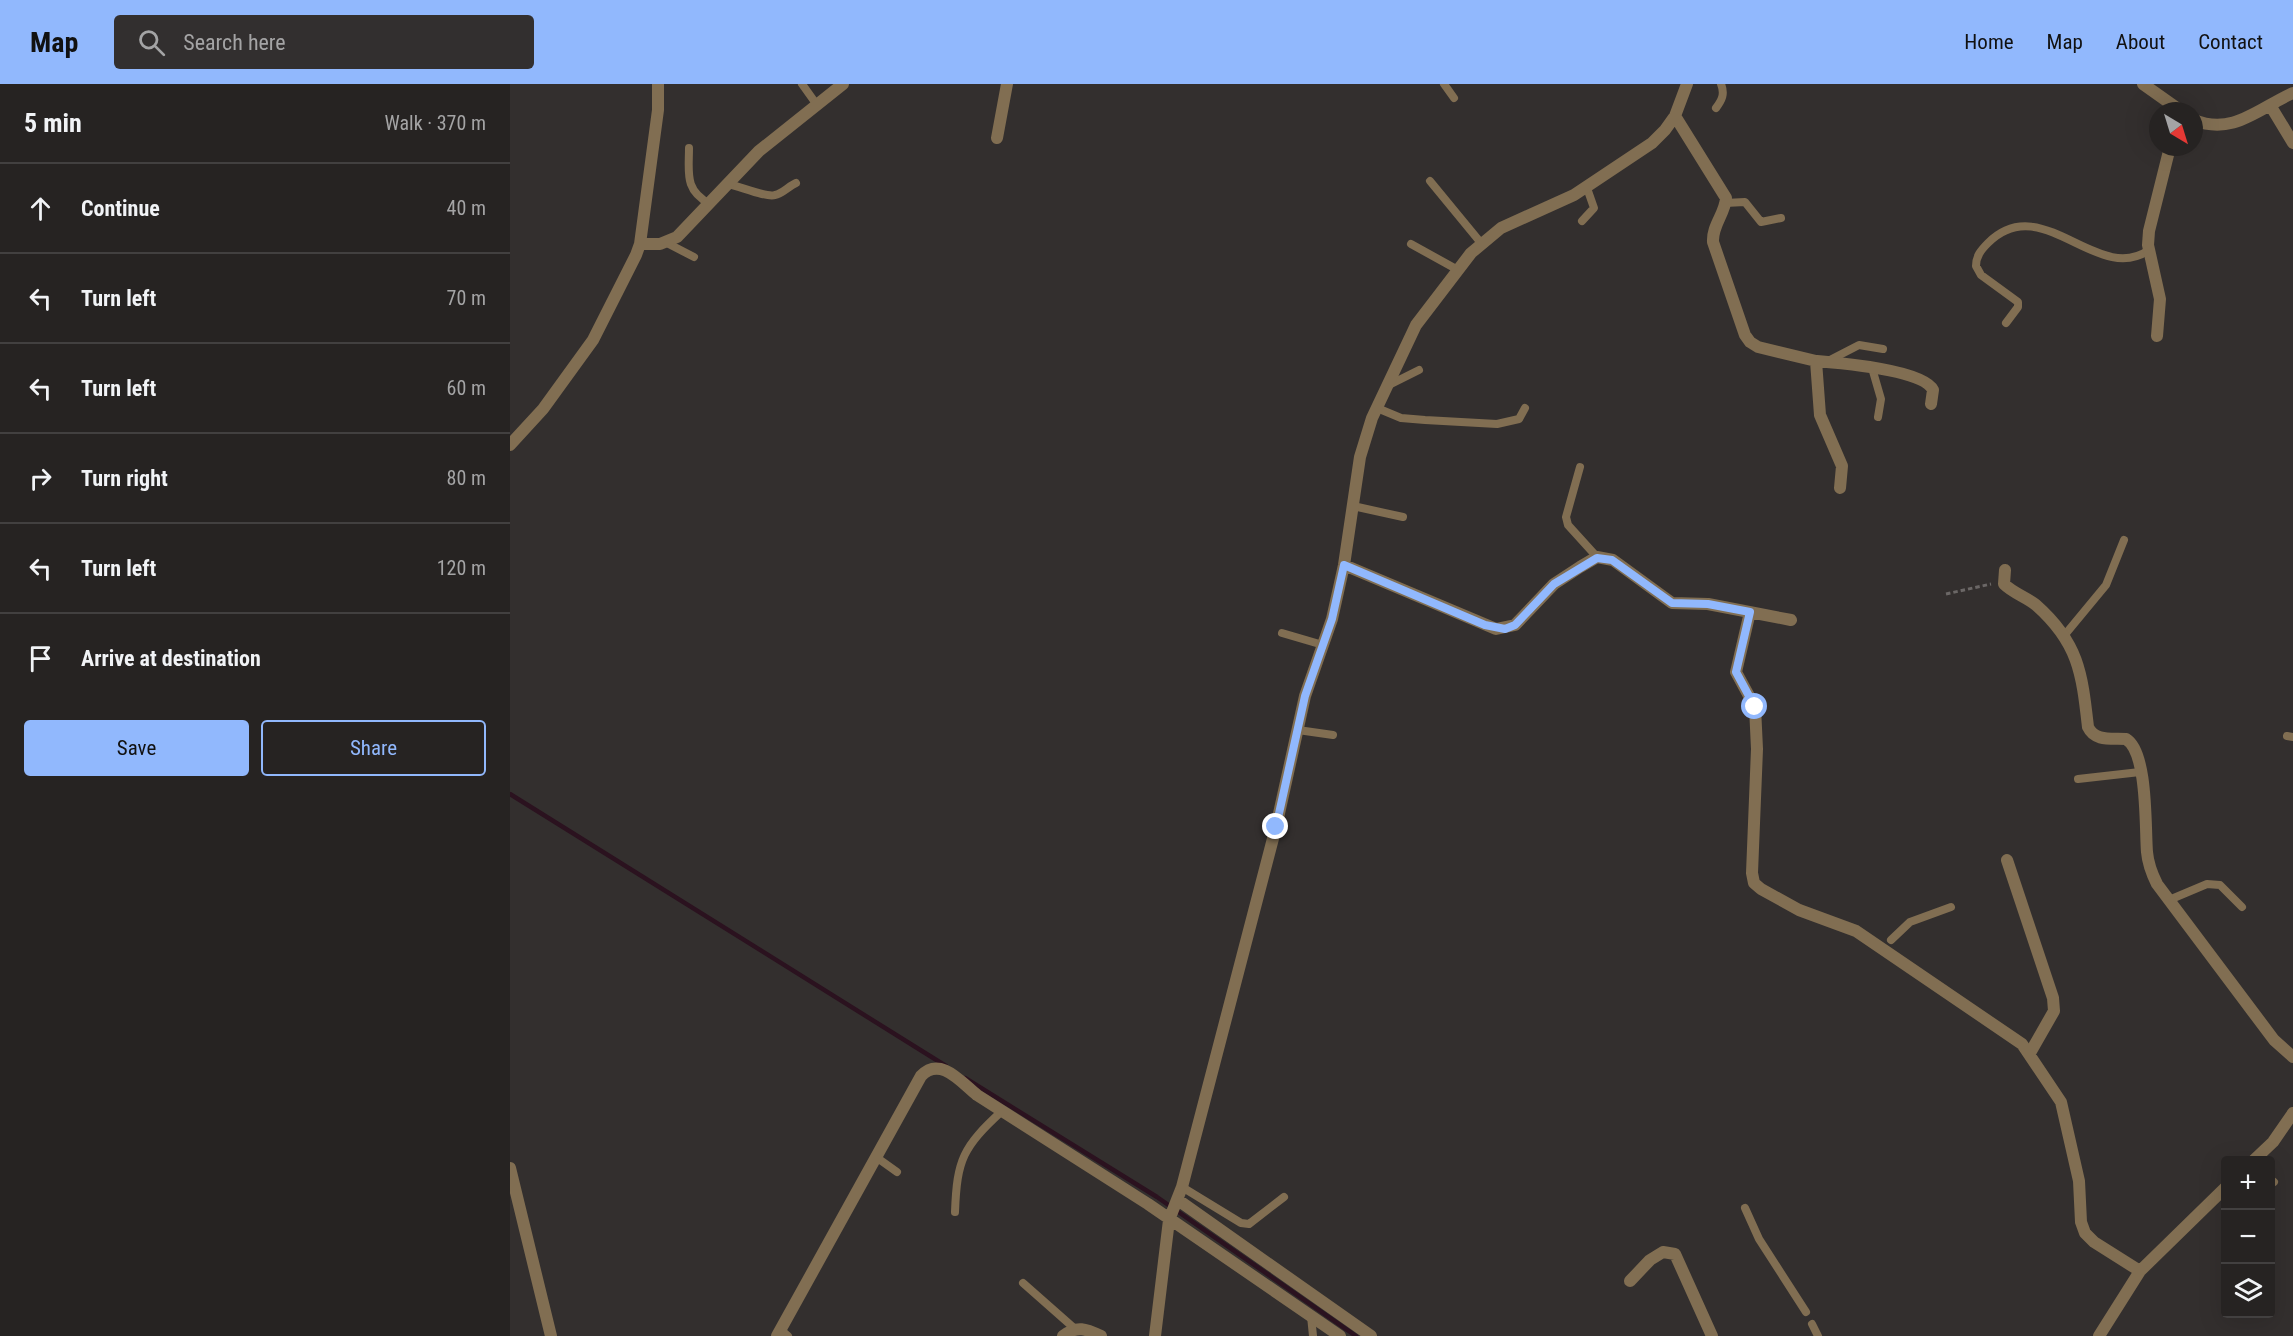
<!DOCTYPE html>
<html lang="en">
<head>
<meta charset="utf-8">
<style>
	body { margin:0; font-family:"Roboto Condensed",sans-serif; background:#322f2f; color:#f1f3f6 }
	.controls { position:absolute; right:18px; bottom:18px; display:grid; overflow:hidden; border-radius:6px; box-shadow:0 6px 24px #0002 }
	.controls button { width:54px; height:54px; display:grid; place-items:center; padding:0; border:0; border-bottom:2px solid #424040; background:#262322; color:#f1f3f6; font:30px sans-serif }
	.compass { position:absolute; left:1639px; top:18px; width:54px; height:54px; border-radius:50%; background:#262322; box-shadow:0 6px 24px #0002; rotate:142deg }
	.stop { position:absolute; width:18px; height:18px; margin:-14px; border:4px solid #91b8fd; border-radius:50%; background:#fff }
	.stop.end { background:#91b8fd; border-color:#fff; box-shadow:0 2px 6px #0008 }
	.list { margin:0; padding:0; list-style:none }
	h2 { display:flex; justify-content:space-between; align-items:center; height:78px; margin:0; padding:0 24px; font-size:26px }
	h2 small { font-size:20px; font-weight:400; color:#a4a4a5 }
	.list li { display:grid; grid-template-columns:39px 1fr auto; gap:18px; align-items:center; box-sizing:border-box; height:90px; padding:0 24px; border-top:2px solid #424040 }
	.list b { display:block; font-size:22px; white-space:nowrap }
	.list em { font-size:20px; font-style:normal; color:#a4a4a5 }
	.actions { display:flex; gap:12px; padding:18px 24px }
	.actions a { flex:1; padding:14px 0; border:2px solid #91b8fd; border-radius:6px; text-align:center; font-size:21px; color:#91b8fd }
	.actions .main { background:#91b8fd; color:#111 }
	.icon { flex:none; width:33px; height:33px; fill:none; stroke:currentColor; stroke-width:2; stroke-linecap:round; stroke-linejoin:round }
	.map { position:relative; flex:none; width:1783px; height:1252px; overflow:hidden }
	header { display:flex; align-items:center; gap:36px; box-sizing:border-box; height:84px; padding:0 30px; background:#91b8fd; color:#111 }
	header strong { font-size:28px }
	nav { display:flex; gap:33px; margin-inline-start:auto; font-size:21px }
	.search { width:420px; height:54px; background:#322f2f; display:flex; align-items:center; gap:15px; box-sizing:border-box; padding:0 21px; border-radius:6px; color:#a4a4a5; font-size:22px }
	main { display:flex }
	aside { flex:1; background:#262322 }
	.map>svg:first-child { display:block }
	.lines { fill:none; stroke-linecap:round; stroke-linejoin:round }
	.stream { stroke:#2b121f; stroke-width:4.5 }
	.path { stroke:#6b6766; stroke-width:3; stroke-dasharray:4.5 3; stroke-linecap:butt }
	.service { stroke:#816e52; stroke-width:8 }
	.minor { stroke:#816e52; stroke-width:12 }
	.route { stroke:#91b8fd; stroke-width:8 }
</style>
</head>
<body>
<header>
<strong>Map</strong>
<div class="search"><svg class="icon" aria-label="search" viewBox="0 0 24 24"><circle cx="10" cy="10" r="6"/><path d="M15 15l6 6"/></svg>Search here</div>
<nav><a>Home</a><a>Map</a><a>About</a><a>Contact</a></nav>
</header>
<main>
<aside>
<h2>5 min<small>Walk · 370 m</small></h2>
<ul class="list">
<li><svg class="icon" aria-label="ahead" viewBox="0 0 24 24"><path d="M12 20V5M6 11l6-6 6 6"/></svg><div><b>Continue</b></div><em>40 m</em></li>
<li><svg class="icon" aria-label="left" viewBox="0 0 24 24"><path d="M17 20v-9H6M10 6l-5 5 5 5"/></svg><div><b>Turn left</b></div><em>70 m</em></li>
<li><svg class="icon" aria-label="left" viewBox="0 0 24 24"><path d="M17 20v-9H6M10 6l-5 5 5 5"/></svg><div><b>Turn left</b></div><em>60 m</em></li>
<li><svg class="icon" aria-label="right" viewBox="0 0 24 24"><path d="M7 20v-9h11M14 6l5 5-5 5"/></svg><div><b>Turn right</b></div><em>80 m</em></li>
<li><svg class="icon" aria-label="left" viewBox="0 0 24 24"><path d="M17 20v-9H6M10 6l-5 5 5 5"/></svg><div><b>Turn left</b></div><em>120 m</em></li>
<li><svg class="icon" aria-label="arrive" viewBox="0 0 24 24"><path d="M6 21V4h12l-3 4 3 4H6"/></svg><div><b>Arrive at destination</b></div></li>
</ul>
<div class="actions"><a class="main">Save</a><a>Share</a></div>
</aside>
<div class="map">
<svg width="1783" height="1252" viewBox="0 0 1783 1252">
	<rect width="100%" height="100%" fill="#332f2e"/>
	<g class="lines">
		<!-- stream -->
		<path class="stream" d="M0 710 436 982
			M455 994 647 1113 846 1252"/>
		<!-- path -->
		<path class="path" d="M1436 510 1481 500"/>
		<!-- service -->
		<path class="service" d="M292 0 307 21
			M934 0 944 14
			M1206 24C1212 16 1215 10 1211 0
			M179 64C179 89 174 106 200 120
			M920 97 971 159
			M218 100C229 102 257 114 265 111 272 110 279 102 286 99
			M1215 119 1235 118 1251 138 1271 134
			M1072 137 1084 124 1077 104
			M155 158 184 173
			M901 160 948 186
			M1496 239 1508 223V218L1471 191 1466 182C1466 172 1471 166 1478 159 1532 105 1587 202 1639 166
			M1318 277 1349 261 1373 265
			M1362 284 1371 315 1368 333
			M877 302 909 286
			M867 324 891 334 915 336 987 340 1009 335 1015 324
			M1070 383 1056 433 1058 441 1087 473
			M843 422 893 433
			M772 549 813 561
			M1553 553 1596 501 1614 456
			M788 646 823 651
			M1777 652 1783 653
			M1568 695 1630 688
			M1659 816 1697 800 1710 801 1732 823
			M1381 856 1400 838 1441 823
			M366 1073 387 1088
			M1760 1095 1764 1098
			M672 1103 731 1139 739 1140 774 1113
			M1235 1124 1249 1155 1296 1228
			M445 1128C447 1075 453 1063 492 1027
			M513 1199 564 1244
			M801 1232 803 1252
			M1302 1240 1308 1252
			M271 1246 278 1252"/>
		<!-- minor -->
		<path class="minor" d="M1633 0 1671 27
			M1760 21 1783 59
			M1165 32 1216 114C1215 130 1202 141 1203 158L1235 251 1240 258 1248 263 1306 277 1310 331 1332 382 1330 404
			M1684 36C1723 52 1749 24 1783 9
			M487 54 497 0
			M130 160H150L167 153 249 67 333 0
			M1647 252 1650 215 1638 161 1639 147 1660 63
			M1306 277C1329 279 1413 286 1423 306L1421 320
			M0 361 33 325 83 256 126 171 130 160 148 26V0
			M834 481 986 545 1005 541 1044 500 1070 483 1087 473 1103 476 1162 519 1198 520 1281 536
			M1495 486 1494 500C1503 509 1516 513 1526 521 1569 559 1572 590 1578 643 1585 658 1602 654 1616 655 1638 668 1635 744 1637 768 1638 780 1642 790 1647 800L1764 956 1783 973
			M1240 528 1226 588 1245 623 1247 665 1242 789 1244 799 1251 805 1289 826 1346 847 1512 960 1551 1018 1569 1097 1571 1138 1575 1149 1584 1158 1630 1187
			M1497 776 1543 914 1544 927 1520 969
			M1744 1076 1763 1058 1783 1029
			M0 1084 41 1252
			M668 1116 861 1252
			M1120 1197 1140 1176 1153 1168 1165 1170 1202 1252
			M267 1252 411 992C430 972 450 997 467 1011L638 1120 830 1252
			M553 1252C567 1241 576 1245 591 1252
			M645 1252 659 1136 672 1103 766 743 795 612 822 535 834 481 850 373 862 334 906 241 961 169 991 144 1064 111 1142 59 1155 46 1165 32 1177 0
			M1589 1252 1630 1187 1716 1103"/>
	</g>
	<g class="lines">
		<!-- route -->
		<path class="route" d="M766 743 795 612 822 535 834 481 975 541 995 545 1005 541 1044 500 1087 474 1102 476 1162 519 1198 520 1240 528 1226 588 1245 623"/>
	</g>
</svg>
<div class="controls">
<button>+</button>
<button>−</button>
<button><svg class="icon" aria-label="layers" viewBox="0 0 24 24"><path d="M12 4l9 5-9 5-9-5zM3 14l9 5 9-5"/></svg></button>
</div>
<svg class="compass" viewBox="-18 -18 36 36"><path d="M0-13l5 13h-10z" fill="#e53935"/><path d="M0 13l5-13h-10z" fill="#a4a4a5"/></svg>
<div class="stop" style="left:1245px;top:623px"></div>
<div class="stop end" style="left:766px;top:743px"></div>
</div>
</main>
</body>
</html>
